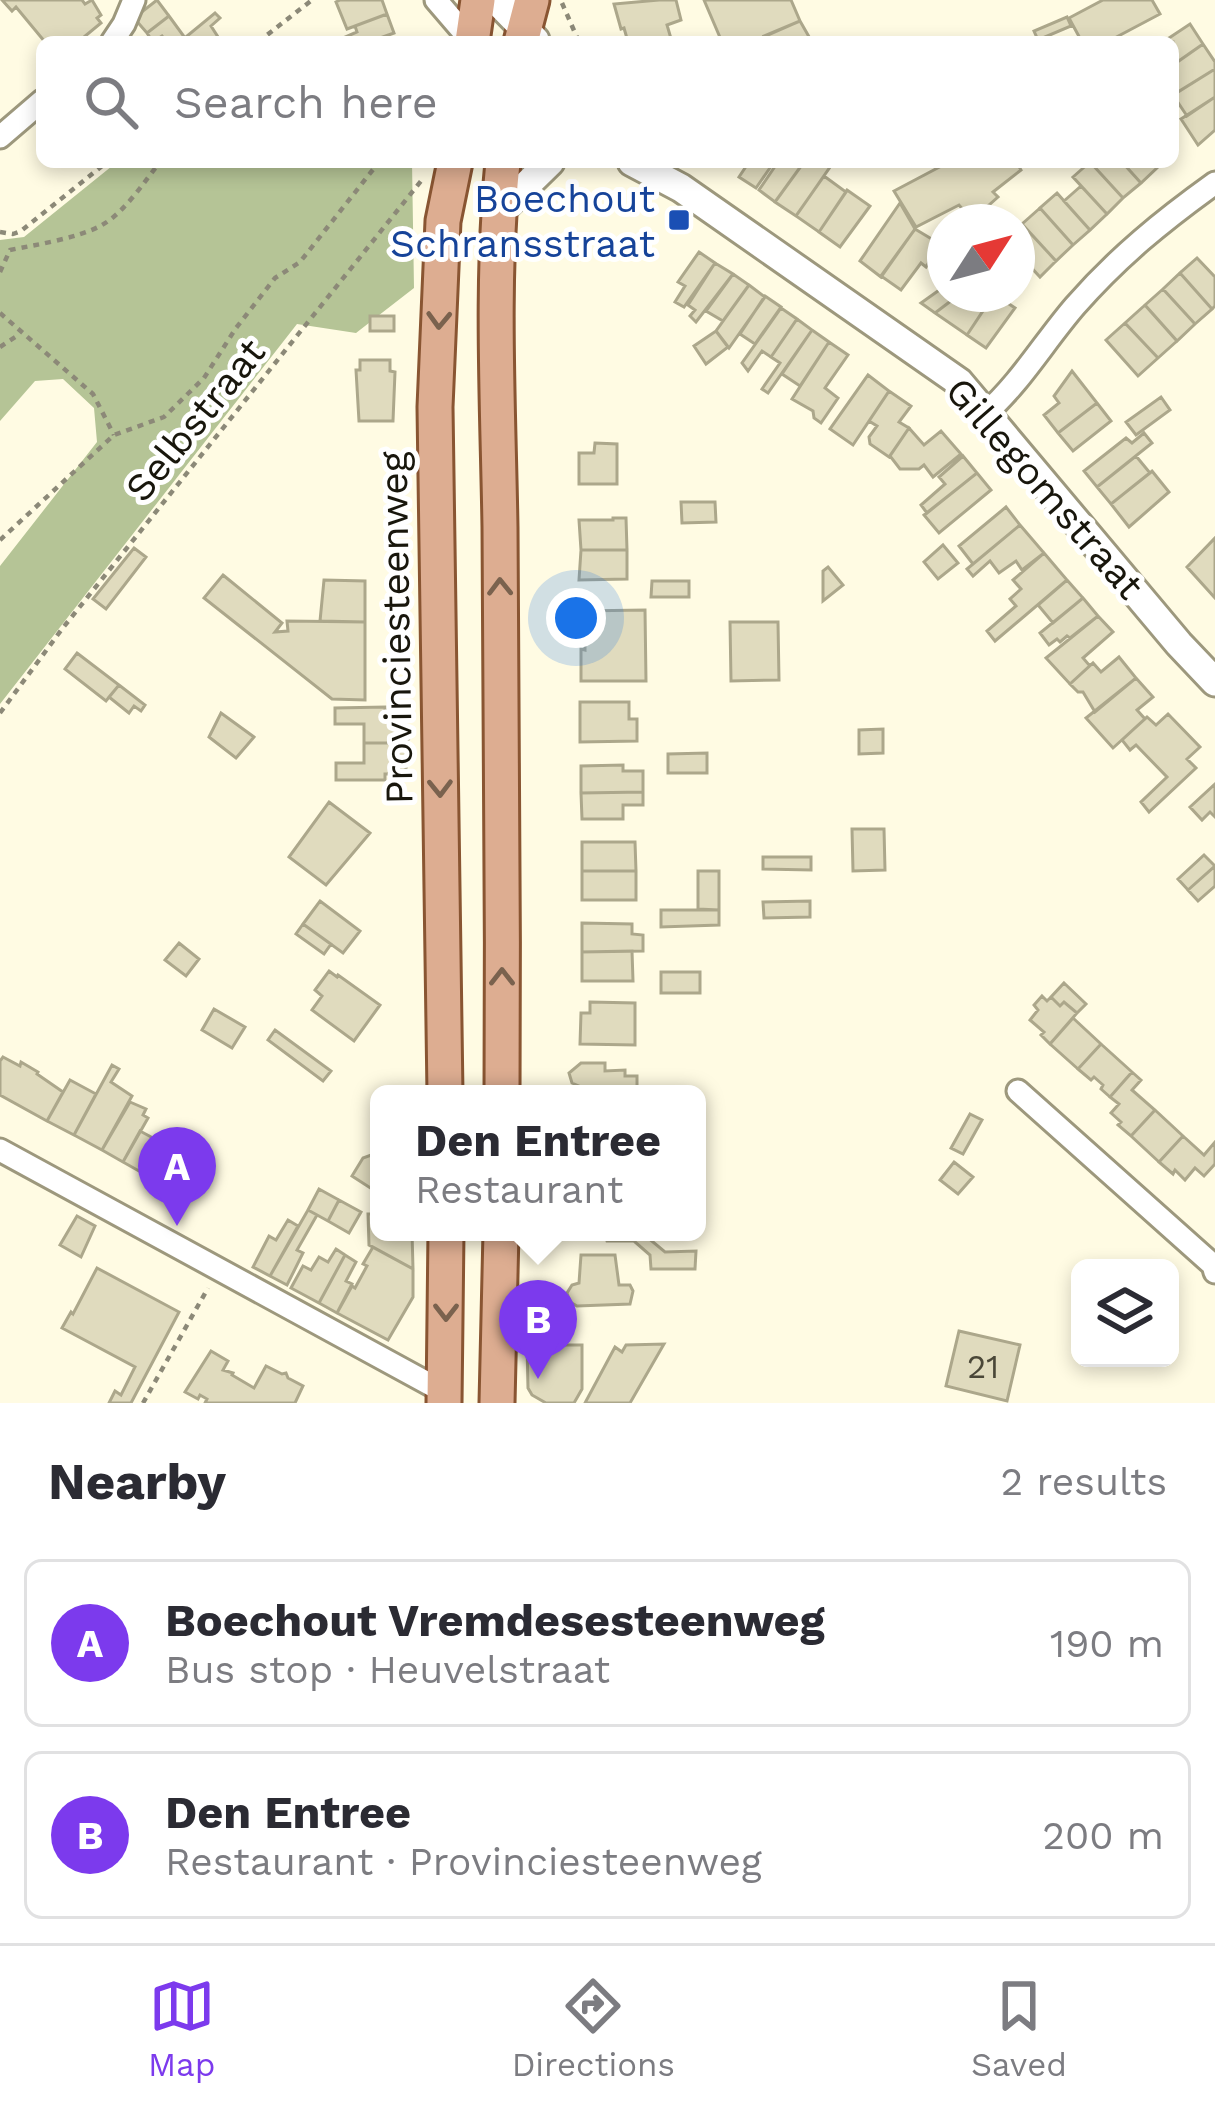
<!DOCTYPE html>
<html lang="en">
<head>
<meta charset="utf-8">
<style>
	body { margin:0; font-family:"Work Sans",sans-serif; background:#f7f7f7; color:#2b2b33 }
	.controls { position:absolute; right:36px; bottom:36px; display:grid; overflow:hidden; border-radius:18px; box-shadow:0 6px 18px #0003 }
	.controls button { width:108px; height:108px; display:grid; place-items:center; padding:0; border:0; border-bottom:3px solid #e1e1e2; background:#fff; color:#2b2b33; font:60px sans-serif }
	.compass { position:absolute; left:927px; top:204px; width:108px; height:108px; border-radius:50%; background:#fff; box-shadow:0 6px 18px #0003; rotate:54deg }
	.you { position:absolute; left:576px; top:618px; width:42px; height:42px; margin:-30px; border:9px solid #fff; border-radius:50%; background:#1a73e8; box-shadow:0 0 0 18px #1a73e833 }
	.badge { display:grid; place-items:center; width:78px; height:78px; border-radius:50%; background:#7c3aed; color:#fff; font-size:39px; font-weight:700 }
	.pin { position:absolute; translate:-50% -99px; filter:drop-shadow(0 3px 6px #0008) }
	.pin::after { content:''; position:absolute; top:63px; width:42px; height:36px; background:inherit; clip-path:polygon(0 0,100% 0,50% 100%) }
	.popup { position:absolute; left:370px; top:1085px; width:336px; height:156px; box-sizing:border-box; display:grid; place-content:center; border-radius:18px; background:#fff; filter:drop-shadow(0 3px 9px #0005); font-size:39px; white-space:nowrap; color:#7c7c81 }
	.popup b { font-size:45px; color:#2b2b33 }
	.popup::after { content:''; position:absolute; left:50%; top:100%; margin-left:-24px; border:24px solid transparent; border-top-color:#fff }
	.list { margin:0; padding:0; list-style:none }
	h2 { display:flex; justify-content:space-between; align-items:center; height:156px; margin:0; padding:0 48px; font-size:51px }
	h2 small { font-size:39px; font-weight:400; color:#7c7c81 }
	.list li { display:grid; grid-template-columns:78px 1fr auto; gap:36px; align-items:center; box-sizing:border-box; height:168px; margin:0 24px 24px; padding:0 24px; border:3px solid #e1e1e2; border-radius:18px }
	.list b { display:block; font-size:45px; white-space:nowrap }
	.list p { margin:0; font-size:39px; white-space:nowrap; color:#7c7c81 }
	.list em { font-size:39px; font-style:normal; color:#7c7c81 }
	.icon { flex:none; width:66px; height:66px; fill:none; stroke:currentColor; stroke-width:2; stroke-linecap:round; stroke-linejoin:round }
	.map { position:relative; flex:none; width:1215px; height:1403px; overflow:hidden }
	.search { position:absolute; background:#fff; box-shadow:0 6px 18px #0003; left:36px; right:36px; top:36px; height:132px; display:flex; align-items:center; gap:30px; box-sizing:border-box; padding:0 42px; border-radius:18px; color:#7c7c81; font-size:45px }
	.sheet { height:540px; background:#fff }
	nav { display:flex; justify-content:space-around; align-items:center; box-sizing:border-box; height:168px; border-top:3px solid #e1e1e2; background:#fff; font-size:33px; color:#7c7c81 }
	nav a { display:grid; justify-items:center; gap:6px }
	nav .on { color:#7c3aed }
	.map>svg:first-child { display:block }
	.forest { fill:#b5c496 }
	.building { fill:#e0dbbe; stroke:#aca78b; stroke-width:3 }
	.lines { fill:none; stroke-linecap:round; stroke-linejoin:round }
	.minor-casing { stroke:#9d987d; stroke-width:27 }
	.tertiary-casing { stroke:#9d987d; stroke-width:33 }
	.primary-casing { stroke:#895532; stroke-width:39 }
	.path { stroke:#8c8978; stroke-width:4.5; stroke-dasharray:6 6; stroke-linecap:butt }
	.minor { stroke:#fff; stroke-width:21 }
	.tertiary { stroke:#fff; stroke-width:27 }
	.primary { stroke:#ddad91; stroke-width:33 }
	.oneway { stroke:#7a624e }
	.transit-dot { fill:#1a4fb4; stroke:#fff; stroke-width:4.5 }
	.labels { text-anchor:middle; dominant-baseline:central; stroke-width:10; stroke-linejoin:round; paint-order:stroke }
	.number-label { font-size:33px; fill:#4a4738 }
	.transit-label { font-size:39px; fill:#164399; stroke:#fff; text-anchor:end }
	.street-label { font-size:39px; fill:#18160c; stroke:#fff }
</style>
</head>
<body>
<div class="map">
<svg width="1215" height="1403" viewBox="0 0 1215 1403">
	<rect width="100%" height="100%" fill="#fffbe3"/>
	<!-- forest -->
	<path class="forest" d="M117 162H412L414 288 356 333 297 324 0 704V566L97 442 94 408 63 379 35 381 0 421V240L24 237Z"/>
	<!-- building -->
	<path class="building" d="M2 0H82L85 4 92 0 101 15 97 18 101 23 78 42H45L16 7 12 11Z
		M157 0 169 16 147 33 134 18Z
		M340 0H382L387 14 347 29 336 2Z
		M659 0H676L681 20 667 25 672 42H628L624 28 621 29 614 4Z
		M704 0H791L800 21 752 42H722Z
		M1103 0H1152L1160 14 1107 42H1082L1069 18Z
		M215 13 220 18 211 26 218 37 214 42H191L187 36Z
		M387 14 394 33 369 42H334L357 32 355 26Z
		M169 16 188 42H167L162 36 153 42 147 33Z
		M1067 17 1071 26 1038 40 1034 31Z
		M800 21 812 42H768L764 36Z
		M1190 24 1203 44 1173 65V42H1163Z
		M1203 44 1215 62V69L1175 94 1173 65Z
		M1215 69V97L1187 116 1173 95Z
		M1215 97V130L1198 145 1181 119Z
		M749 162H774L756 188 739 177Z
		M804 162 775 202 759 190 778 162Z
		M804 162H823L830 167 796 216 775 202Z
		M949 162H1020L1017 163 1021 170 993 192 998 197 972 220 959 205 916 227 894 191Z
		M1090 162 1123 198 1107 214 1073 177Z
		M1090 162H1122L1141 183 1123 198Z
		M1122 162H1155L1159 166 1141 183Z
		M824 176 846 192 819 232 796 216Z
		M1081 186 1107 214 1090 230 1064 201Z
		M847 190 870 206 840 247 819 232Z
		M1057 193 1090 230 1073 245 1040 208Z
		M900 203 915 229 881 277 860 261Z
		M1040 208 1073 245 1056 261 1022 224Z
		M1022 224 1056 261 1040 277 1017 252V229Z
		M915 229 940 244 926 267 921 263 901 290 881 276Z
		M699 252 715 263 684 307 675 302 685 286 678 282Z
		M1197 258 1215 277V306L1212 309 1180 273Z
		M715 263 733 274 696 322 690 316 695 310 688 305Z
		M1180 273 1212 309 1195 324 1163 289Z
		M733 274 749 285 723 321 706 311Z
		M749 285 765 297 729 348 716 331Z
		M945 286V294H960L935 313 921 303Z
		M1163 289 1195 324 1177 341 1145 305Z
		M960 294 965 297 968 294H984L991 299 967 335 935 313Z
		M994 294 1015 308 986 348 967 335Z
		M765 296 781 307 755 344 740 334Z
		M1145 305 1177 341 1158 358 1125 323Z
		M781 308 797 319 771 357 762 351 748 371 742 363Z
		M370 316H394V331H370Z
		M797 319 812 330 768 393 762 389 780 363 771 357Z
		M1125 323 1158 358 1138 376 1106 340Z
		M812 330 829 342 800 386 782 374Z
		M716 331 728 347 706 364 694 346Z
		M829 342 848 355 825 388 838 398 821 423 814 418 813 411 792 399Z
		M360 360H390V371L395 372 393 421H359L356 370H360Z
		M1072 371 1097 403 1058 433 1044 415 1059 403 1054 396Z
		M868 375 889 391 853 445 830 429Z
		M889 391 911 406 899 422 909 428 889 457 870 444 869 437 877 426 869 421Z
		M1161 397 1170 410 1136 435 1126 422Z
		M1097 403 1111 421 1073 451 1058 433Z
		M909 428 924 445 941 431 961 454 933 477 924 465 919 469H900L890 456Z
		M1144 433 1152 443 1097 487 1084 471 1126 438 1132 443Z
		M595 443 617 444V484H579V453H594Z
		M963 456 977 473 927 513 921 505 945 484 939 477Z
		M1136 456 1150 473 1111 504 1097 487Z
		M1152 471 1169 492 1129 527 1111 504Z
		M977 473 991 490 939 533 924 515Z
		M681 502H715L716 522 682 523Z
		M1006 507 1020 525 973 564 959 546Z
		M613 518H626L627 550H581L579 520H613Z
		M1020 525 1044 553 1022 570 1016 561 999 573 990 561 973 576 967 569Z
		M1215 538V598L1187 567Z
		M943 545 958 563 938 579 924 562Z
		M134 548 146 557 106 609 93 599Z
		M581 550H627V579L579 580Z
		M1044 553 1067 580 995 641 987 631 1016 606 1010 599 1021 589 1013 580Z
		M828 567 843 585 823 601V571Z
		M223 575 282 623 275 632 288 631 287 621 365 622V700L332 699 204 598Z
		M324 580 365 581V622L320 621Z
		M1067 580 1083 598 1053 623 1038 605Z
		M652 581H689V597H651Z
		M1083 598 1098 616 1070 638 1067 636 1060 642 1057 639 1049 645 1040 633Z
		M645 610 646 681H581V649L585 650V642H581V611Z
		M1098 616 1113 632 1083 658 1089 665 1093 663 1070 684 1046 658Z
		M730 622H778L779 680 731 681Z
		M77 653 119 685 106 701 65 669Z
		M1119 657 1136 678 1095 712 1083 692H1078L1070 684 1093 663 1101 672Z
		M1136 678 1153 697 1137 710 1145 719 1113 748 1086 718Z
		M119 685 145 705 141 711 134 706 129 713 109 697Z
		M580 702H629V719H637V741L580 742Z
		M385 707V714H405V727L411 735 406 743H364V724H335V708Z
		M221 713 254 737 236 758 209 737Z
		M1168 714 1200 747 1187 759 1196 768 1149 812 1141 802 1167 777 1136 745 1130 750 1122 740 1147 717 1156 725Z
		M883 729V753L859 754V730Z
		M364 743H406L410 752 406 757V774H385V780H336V763H364Z
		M707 753V773H668V754Z
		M623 765V771H643V792L581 793V766Z
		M1215 784V817L1210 812 1202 820 1190 807Z
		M643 792V805H623V819H582L581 793Z
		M329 802 370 833 326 885 289 857Z
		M852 829H884L885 870 853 871Z
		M582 842H635L636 871H582Z
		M1204 855 1215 866 1188 890 1178 879Z
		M763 857H811V870L763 869Z
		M1215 866V886L1198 901 1188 890Z
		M582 871H636V900H582Z
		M698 871H719V910L698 909Z
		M320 901 360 931 343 953 303 924Z
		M810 901V917L764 918 763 902Z
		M661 910H719V925L661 927Z
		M582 923 632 924V934L643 935V951L582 952Z
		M303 924 331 944 324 954 296 934Z
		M179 943 199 959 186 976 165 960Z
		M632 951 633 981H582V952Z
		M329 971 337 977 338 975 380 1005 354 1041 312 1010 322 996 315 990Z
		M661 972H700V993H661Z
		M1064 983 1086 1004 1077 1013 1064 1002 1060 1006 1051 997Z
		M1042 996 1047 1001 1051 997 1060 1006 1064 1002 1077 1013 1050 1044 1041 1035 1044 1032 1030 1020 1038 1010 1034 1005Z
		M590 1002 635 1003V1045L580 1044 581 1013H590Z
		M214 1009 245 1027 232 1048 202 1030Z
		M1073 1018 1101 1044 1078 1069 1050 1044Z
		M275 1030 331 1071 323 1081 268 1040Z
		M1101 1044 1132 1072 1110 1097 1101 1089 1103 1085 1094 1077 1091 1080 1078 1069Z
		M3 1057 20 1066 21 1062 38 1072 37 1074 63 1092 47 1121 0 1095V1061Z
		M581 1063H605V1071L625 1070V1076H637V1094H581V1087L572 1083 569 1073Z
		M112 1065 119 1069 111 1082 132 1096 102 1150 74 1135Z
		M1132 1072 1141 1080 1132 1090 1155 1110 1131 1136 1118 1125 1121 1122 1111 1113 1119 1104 1110 1097Z
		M70 1080 96 1094 74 1135 47 1121Z
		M130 1102 146 1109 143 1115 148 1118 123 1162 102 1150Z
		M1155 1110 1183 1136 1159 1162 1131 1136Z
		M970 1114 982 1120 963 1154 951 1148Z
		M140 1131 179 1152 162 1184 123 1162Z
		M1183 1136 1204 1155 1215 1142V1164L1204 1176 1195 1168 1185 1180 1175 1170 1173 1174 1159 1162Z
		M376 1140H379V1188L372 1189 352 1176 363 1158 377 1153Z
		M954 1162 973 1177 958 1194 940 1180Z
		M319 1189 339 1200 328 1221 308 1210Z
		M339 1200 361 1212 349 1233 328 1221Z
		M308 1210 317 1215 297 1250 303 1253 287 1285 270 1276Z
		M368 1214H379V1232H412L413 1269 369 1245Z
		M77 1216 95 1226 81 1257 60 1245Z
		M288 1220 298 1226 270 1276 253 1267 269 1236 276 1240Z
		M604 1232H641L665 1252 696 1251 695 1269H651L650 1255 634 1241H607Z
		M373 1247 413 1269V1297L388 1340 337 1313 352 1286 355 1288 367 1266 363 1264Z
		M336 1249 345 1255 319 1303 291 1288 303 1266 311 1270 319 1257 328 1262Z
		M345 1255 356 1262 346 1281 352 1284 337 1313 319 1303Z
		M581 1255H615L619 1285H630L633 1291 630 1304 577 1306 570 1302 567 1293 572 1285 579 1283Z
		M97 1268 179 1312 131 1403H109L115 1391 121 1395 135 1367 62 1328 71 1312 73 1314Z
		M959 1331 1020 1345 1007 1401 946 1386Z
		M664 1344 630 1403H585L615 1347 622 1352 626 1345Z
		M527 1345H582V1389L574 1403H546L532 1395 528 1388Z
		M211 1351 228 1361 223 1370 233 1373 232 1375 254 1388 266 1366 282 1374 286 1373 288 1378 303 1386 295 1403H205L207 1399 200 1395 198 1399 185 1392Z"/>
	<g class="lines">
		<defs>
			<path id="minor" d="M436 0 472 42
				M112 42 124 24 134 0
				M0 137 42 101
				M985 414C1021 382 1044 342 1075 306 1118 257 1162 221 1215 183
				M1018 1091 1213 1265 1215 1272
				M0 1150 444 1392"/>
			<path id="tertiary" d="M496 0 535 40
				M632 162 681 188 959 382 1179 644 1215 682
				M498 213 550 162"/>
			<path id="primary" d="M472 42 478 0
				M521 42 532 0
				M445 1094 435 407 443 221 455 162
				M502 1094C503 905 502 716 500 527 498 405 491 283 503 162
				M444 1403 446 1232
				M497 1403 501 1232"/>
		</defs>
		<!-- minor casing -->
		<use href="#minor" class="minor-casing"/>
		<!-- tertiary casing -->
		<use href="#tertiary" class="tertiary-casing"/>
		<!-- primary casing -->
		<use href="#primary" class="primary-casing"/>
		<!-- path -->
		<path class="path" d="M562 3 579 42
			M258 42 312 0
			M405 162 428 165
			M0 232 13 234 21 231 107 162
			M0 272 10 250C35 245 79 238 102 225 125 212 144 182 160 162
			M0 313 93 394 114 435
			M0 347 20 334
			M0 540 114 435 164 417 204 378 236 328 275 278 300 262 379 162
			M0 713 62 629 421 181
			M143 1403 208 1288"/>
		<!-- minor -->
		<use href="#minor" class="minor"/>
		<!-- tertiary -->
		<use href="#tertiary" class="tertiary"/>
		<!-- primary -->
		<use href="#primary" class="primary"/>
	</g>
	<!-- one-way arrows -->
	<defs><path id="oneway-chevron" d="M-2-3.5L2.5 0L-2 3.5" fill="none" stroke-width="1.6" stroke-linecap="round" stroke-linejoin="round" transform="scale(3)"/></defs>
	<g class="oneway">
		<use href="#oneway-chevron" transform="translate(439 320) rotate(92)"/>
		<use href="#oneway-chevron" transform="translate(500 587) rotate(-91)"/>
		<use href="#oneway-chevron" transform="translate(440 788) rotate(89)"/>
		<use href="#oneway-chevron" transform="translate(502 977) rotate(-90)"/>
		<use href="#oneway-chevron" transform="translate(446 1312) rotate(90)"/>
	</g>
	<!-- markers -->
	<rect class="transit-dot" x="667" y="208" width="24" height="24" rx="6"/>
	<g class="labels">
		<!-- number labels -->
		<g class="number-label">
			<text x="983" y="1366">21</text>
		</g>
		<!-- transit labels -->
		<g class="transit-label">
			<text x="655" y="198">Boechout<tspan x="655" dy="45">Schransstraat</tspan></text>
		</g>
		<!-- street labels -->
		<g class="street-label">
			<text transform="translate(195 420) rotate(-51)">Selbstraat</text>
			<text transform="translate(1045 488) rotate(49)">Gillegomstraat</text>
			<text transform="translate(396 628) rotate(-91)">Provinciesteenweg</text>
		</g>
	</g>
</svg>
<div class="controls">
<button><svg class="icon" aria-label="layers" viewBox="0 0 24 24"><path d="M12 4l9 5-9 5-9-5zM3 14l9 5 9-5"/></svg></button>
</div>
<svg class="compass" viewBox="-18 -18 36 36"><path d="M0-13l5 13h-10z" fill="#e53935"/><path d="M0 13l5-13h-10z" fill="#7c7c81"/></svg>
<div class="you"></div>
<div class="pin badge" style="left:177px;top:1226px">A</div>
<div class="pin badge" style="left:538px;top:1379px">B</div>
<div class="popup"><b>Den Entree</b>Restaurant</div>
<div class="search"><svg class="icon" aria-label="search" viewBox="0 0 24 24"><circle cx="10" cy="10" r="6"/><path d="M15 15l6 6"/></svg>Search here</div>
</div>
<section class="sheet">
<h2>Nearby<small>2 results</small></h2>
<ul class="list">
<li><span class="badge">A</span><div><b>Boechout Vremdesesteenweg</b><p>Bus stop · Heuvelstraat</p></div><em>190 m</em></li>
<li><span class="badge">B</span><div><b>Den Entree</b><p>Restaurant · Provinciesteenweg</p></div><em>200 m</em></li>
</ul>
</section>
<nav>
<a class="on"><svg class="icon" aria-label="map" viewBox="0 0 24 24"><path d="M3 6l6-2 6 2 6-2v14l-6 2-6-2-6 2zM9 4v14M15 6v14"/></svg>Map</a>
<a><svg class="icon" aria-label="directions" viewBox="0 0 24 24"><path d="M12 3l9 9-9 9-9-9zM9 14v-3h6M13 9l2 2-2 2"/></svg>Directions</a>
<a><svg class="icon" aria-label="saved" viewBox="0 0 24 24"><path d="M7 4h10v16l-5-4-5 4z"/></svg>Saved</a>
</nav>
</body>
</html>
